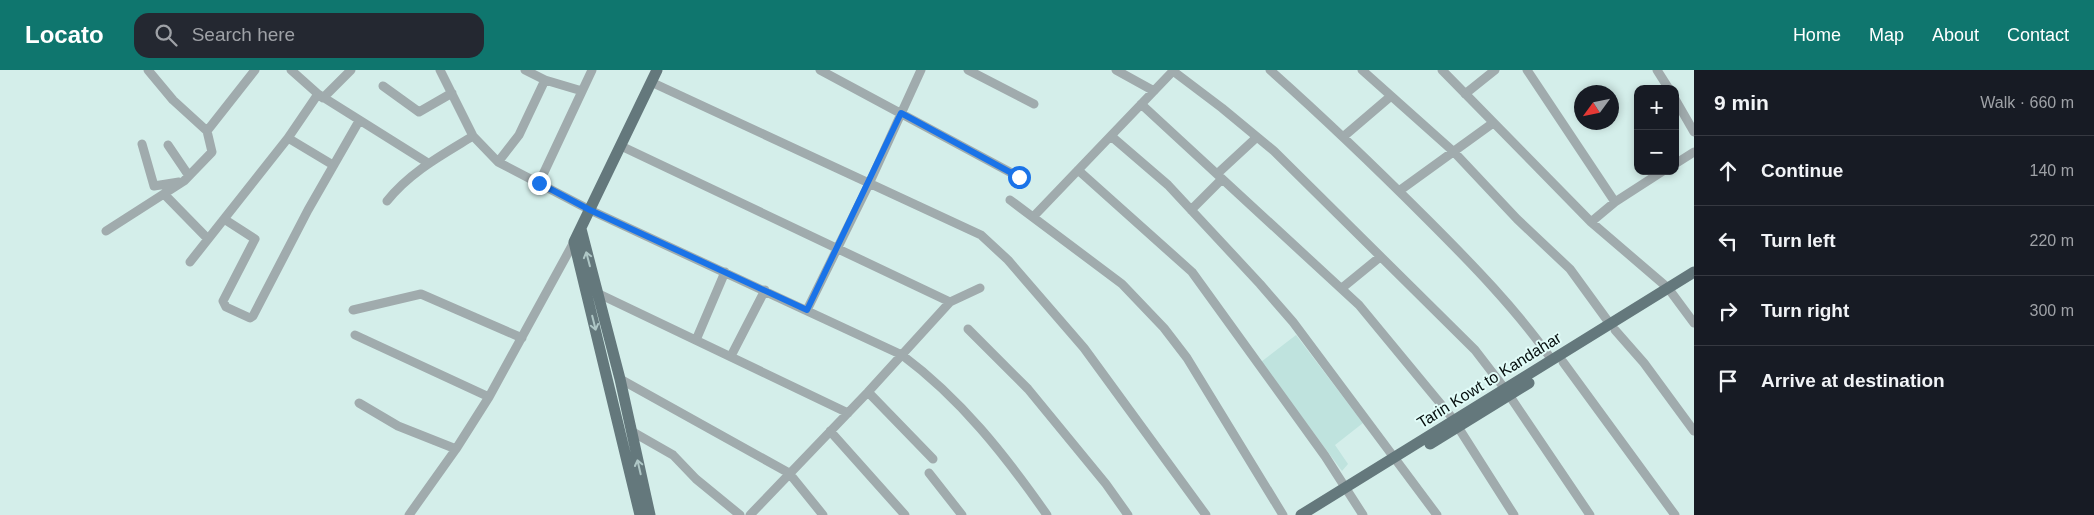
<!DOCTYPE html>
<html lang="en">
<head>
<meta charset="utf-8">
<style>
	body { margin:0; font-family:Arial,sans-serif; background:#242831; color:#f1f3f6 }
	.controls { position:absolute; right:15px; top:15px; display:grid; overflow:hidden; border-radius:10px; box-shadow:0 2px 8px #0003 }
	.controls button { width:45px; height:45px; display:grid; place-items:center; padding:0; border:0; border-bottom:1px solid #363941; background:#171b24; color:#f1f3f6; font:25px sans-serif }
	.compass { position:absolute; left:1574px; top:15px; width:45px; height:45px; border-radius:50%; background:#171b24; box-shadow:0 2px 8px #0003; rotate:237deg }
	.stop { position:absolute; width:15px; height:15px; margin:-11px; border:4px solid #1a73e8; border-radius:50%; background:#fff }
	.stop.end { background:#1a73e8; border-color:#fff; box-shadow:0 1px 5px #0008 }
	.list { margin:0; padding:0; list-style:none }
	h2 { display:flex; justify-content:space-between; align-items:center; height:65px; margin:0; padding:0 20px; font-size:21px }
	h2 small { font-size:16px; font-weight:400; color:#9ea1a6 }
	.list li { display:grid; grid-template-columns:32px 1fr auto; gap:15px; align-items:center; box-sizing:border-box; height:70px; padding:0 20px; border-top:1px solid #363941 }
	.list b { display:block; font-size:19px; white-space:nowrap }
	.list em { font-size:16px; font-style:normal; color:#9ea1a6 }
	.icon { flex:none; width:28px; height:28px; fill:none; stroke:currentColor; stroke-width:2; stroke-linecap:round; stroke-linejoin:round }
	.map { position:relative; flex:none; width:1694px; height:445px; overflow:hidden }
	header { display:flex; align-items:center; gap:30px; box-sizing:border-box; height:70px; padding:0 25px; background:#0f766e; color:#fff }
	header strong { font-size:24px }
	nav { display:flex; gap:28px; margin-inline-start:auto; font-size:18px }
	.search { width:350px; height:45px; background:#242831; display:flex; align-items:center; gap:12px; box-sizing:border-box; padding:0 18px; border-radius:15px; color:#9ea1a6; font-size:19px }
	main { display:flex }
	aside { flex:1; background:#171b24 }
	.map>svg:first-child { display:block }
	.built { fill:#bfe3de }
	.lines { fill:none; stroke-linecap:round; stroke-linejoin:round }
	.minor { stroke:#a0abad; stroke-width:9 }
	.major { stroke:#64787c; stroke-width:11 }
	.oneway { stroke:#afc7c6 }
	.route { stroke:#1a73e8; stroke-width:6 }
	.labels { text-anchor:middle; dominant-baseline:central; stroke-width:4; stroke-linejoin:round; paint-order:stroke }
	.street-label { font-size:16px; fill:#060f0e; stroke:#e1fcf8 }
</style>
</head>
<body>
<header>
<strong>Locato</strong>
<div class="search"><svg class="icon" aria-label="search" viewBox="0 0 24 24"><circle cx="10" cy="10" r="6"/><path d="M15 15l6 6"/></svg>Search here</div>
<nav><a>Home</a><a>Map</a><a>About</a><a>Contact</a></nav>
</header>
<main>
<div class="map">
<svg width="1694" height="445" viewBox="0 0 1694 445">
	<rect width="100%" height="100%" fill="#d4eeea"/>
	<!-- built -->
	<path class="built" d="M1296 265 1363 353 1335 375 1348 394 1342 401 1261 292Z"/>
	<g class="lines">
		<!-- minor -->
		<path class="minor" d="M148 0 173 30 207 61
			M291 0 318 24 428 93
			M440 0 473 66 498 92 590 140 902 285C961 329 1005 385 1047 445
			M525 0 545 10 582 21
			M820 0 1019 107
			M968 0 1034 34
			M1116 0 1154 21
			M1270 0C1324 48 1377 99 1428 150 1472 194 1516 239 1552 290
			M1362 0 1454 82 1517 149 1570 199 1610 254
			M1442 0 1591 152 1668 218 1694 253
			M1527 0 1615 132
			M1657 0 1669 19
			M1173 1 1222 38 1274 81 1475 280 1505 319
			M651 12 981 165 1008 190 1084 278 1206 445
			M383 16 419 42 452 23
			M1465 24 1495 0
			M323 28 351 0
			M1675 29 1694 62
			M1141 34 1359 235 1454 350
			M1111 66 1168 115 1260 214 1293 252 1437 445
			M1343 67 1391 26
			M288 68 333 95
			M142 74 154 116 179 112
			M168 75 189 106
			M621 76 950 232
			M498 92 519 65 545 10
			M1675 94 1694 82
			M1078 100 1192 202 1325 386 1363 445
			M1217 104 1257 67
			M539 113 592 0
			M1399 121 1493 53
			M164 124 208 169
			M1010 130 1122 214 1164 258 1187 288 1283 445
			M387 131C410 102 442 85 473 66
			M1191 140 1222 109
			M1034 146 1174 0
			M224 149 255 169 223 231 226 237 250 248 253 246 308 140 359 51
			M1591 152 1615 132 1663 101
			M106 161 184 111 212 82 207 61 255 0
			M190 192 288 68 318 24
			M1342 218 1380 187
			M597 223 848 343
			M353 240 421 224 522 268
			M807 240 869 114 921 0
			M968 259 1028 319 1106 414 1128 445
			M1615 260 1644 293 1694 361
			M355 265 489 327
			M696 270 725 202
			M731 286 765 220
			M1563 292 1675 445
			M620 309 789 403 823 445
			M868 322 933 389
			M1509 325 1590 445
			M359 333 398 356 456 379
			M1458 357 1514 445
			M631 361 673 385 696 409 740 445
			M830 361 905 445
			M929 403 962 445
			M409 445 456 379 489 327 574 172
			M750 445 868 322 950 232 980 218"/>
		<!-- major -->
		<path class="major" d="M581 159 620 309 650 445
			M1430 374 1529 313
			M640 445 574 172 657 0
			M1301 445 1694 202"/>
	</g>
	<!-- one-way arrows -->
	<defs><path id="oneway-shaft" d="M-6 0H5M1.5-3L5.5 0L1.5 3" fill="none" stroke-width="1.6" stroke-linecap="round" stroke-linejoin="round" transform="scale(1.25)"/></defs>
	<g class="oneway">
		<use href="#oneway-shaft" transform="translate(588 189) rotate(-105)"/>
		<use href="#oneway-shaft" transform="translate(594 253) rotate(76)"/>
		<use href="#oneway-shaft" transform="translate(639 397) rotate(-103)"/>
	</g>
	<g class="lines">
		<!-- route -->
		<path class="route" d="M539 113 590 140 807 240 901 43 1019 107"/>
	</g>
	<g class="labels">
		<!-- street labels -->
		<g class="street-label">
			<text transform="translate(1489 310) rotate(-32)">Tarin Kowt to Kandahar</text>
		</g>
	</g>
</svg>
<div class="controls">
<button>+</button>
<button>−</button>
</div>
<svg class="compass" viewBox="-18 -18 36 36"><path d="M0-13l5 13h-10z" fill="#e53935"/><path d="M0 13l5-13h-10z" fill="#9ea1a6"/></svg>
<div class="stop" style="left:1019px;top:107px"></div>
<div class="stop end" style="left:539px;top:113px"></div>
</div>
<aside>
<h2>9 min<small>Walk · 660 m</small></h2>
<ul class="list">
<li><svg class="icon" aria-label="ahead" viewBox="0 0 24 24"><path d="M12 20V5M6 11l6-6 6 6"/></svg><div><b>Continue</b></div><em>140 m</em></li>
<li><svg class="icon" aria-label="left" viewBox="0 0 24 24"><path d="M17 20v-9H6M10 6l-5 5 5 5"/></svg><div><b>Turn left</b></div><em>220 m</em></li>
<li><svg class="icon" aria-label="right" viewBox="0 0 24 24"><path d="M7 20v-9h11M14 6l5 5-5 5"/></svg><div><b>Turn right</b></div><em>300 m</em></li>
<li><svg class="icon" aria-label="arrive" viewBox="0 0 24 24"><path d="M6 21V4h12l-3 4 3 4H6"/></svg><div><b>Arrive at destination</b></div></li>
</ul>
</aside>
</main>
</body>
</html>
